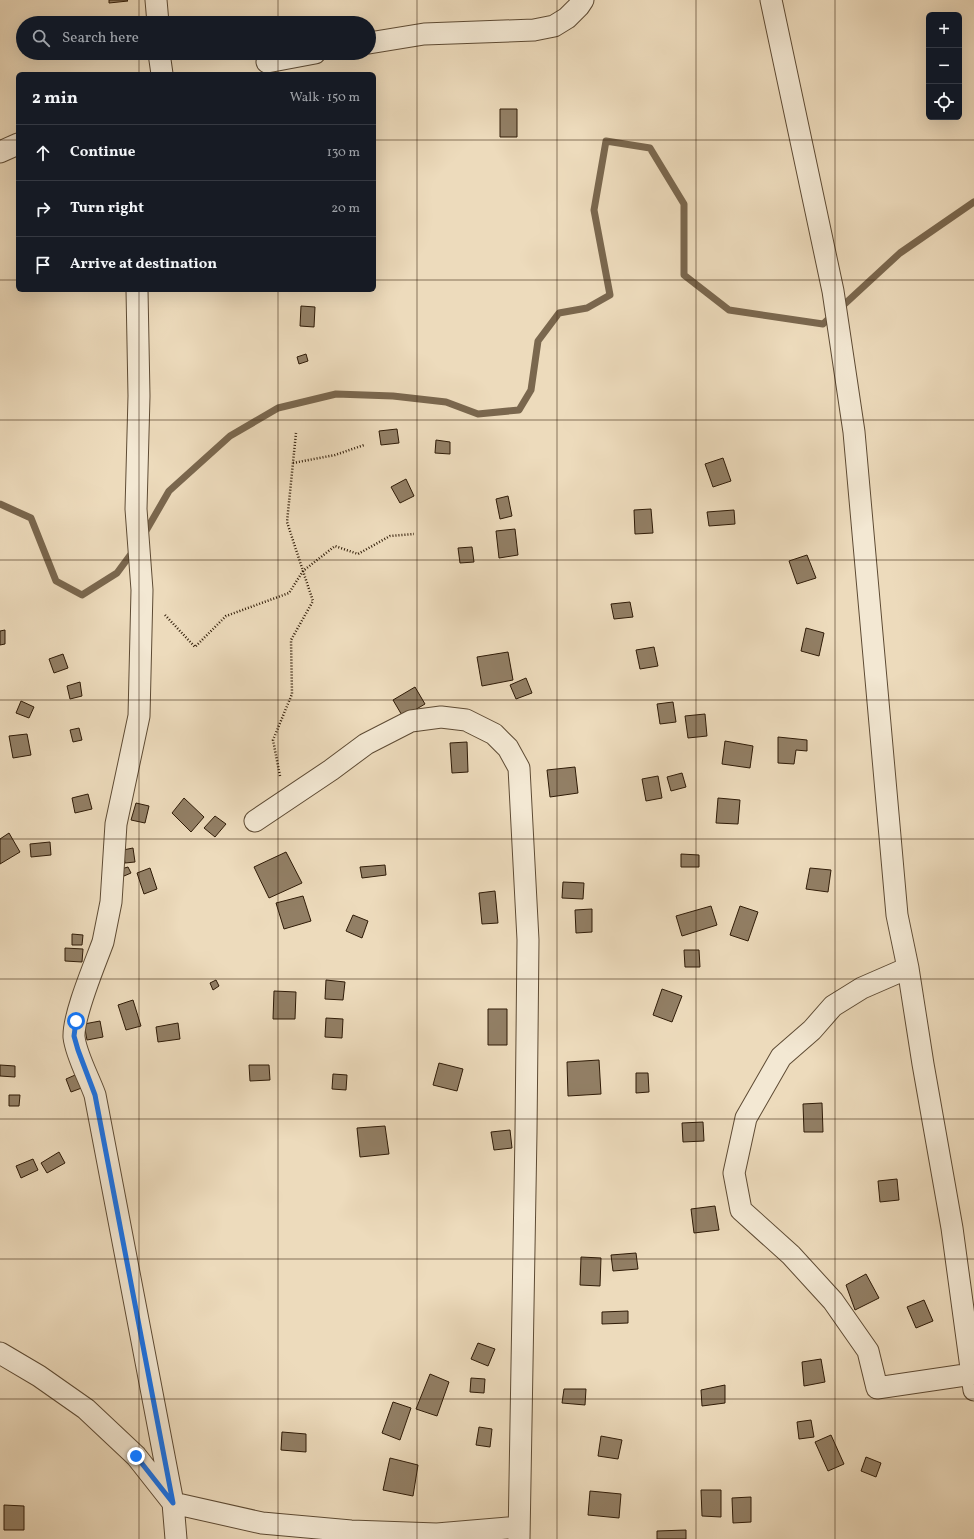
<!DOCTYPE html>
<html lang="en">
<head>
<meta charset="utf-8">
<style>
	body { margin:0; font-family:Vollkorn,serif; background:#242831; color:#f1f3f6 }
	.controls { position:absolute; right:12px; top:12px; display:grid; overflow:hidden; border-radius:6px; box-shadow:0 4px 16px #0002 }
	.controls button { width:36px; height:36px; display:grid; place-items:center; padding:0; border:0; border-bottom:1px solid #363941; background:#171b24; color:#f1f3f6; font:20px sans-serif }
	.stop { position:absolute; width:12px; height:12px; margin:-9px; border:3px solid #1a73e8; border-radius:50%; background:#fff }
	.stop.end { background:#1a73e8; border-color:#fff; box-shadow:0 1px 4px #0008 }
	.list { margin:0; padding:0; list-style:none }
	h2 { display:flex; justify-content:space-between; align-items:center; height:52px; margin:0; padding:0 16px; font-size:17px }
	h2 small { font-size:13px; font-weight:400; color:#9ea1a6 }
	.list li { display:grid; grid-template-columns:26px 1fr auto; gap:12px; align-items:center; box-sizing:border-box; height:56px; padding:0 16px; border-top:1px solid #363941 }
	.list b { display:block; font-size:15px; white-space:nowrap }
	.list em { font-size:13px; font-style:normal; color:#9ea1a6 }
	.icon { flex:none; width:22px; height:22px; fill:none; stroke:currentColor; stroke-width:2; stroke-linecap:round; stroke-linejoin:round }
	.map { position:relative; flex:none; width:974px; height:1539px; overflow:hidden }
	.search { position:absolute; background:#171b24; box-shadow:0 4px 16px #0002; left:16px; top:16px; width:360px; height:44px; display:flex; align-items:center; gap:10px; box-sizing:border-box; padding:0 14px; border-radius:22px; color:#9ea1a6; font-size:15px }
	.panel { position:absolute; background:#171b24; box-shadow:0 4px 16px #0002; left:16px; top:72px; width:360px; height:220px; border-radius:6px }
	.map>svg:first-child { display:block }
	.lines { fill:none; stroke-linecap:round; stroke-linejoin:round }
	.stream { stroke:#7a674e; stroke-width:7 }
	.building { fill:#927f65; stroke:#2f1b07 }
	.minor-casing { stroke:#5e4b34; stroke-width:23 }
	.path { stroke:#2f1b07; stroke-width:2.5; stroke-dasharray:1 2; stroke-linecap:butt }
	.minor { stroke:#f3e8d3; stroke-width:21 }
	.route { stroke:#1a73e8; stroke-width:5 }
	.grid { fill:none; stroke:#2f1b07; stroke-width:1; stroke-opacity:0.55 }
</style>
</head>
<body>
<div class="map">
<svg width="974" height="1539" viewBox="0 0 974 1539">
	<rect width="100%" height="100%" fill="#eddbbc"/>
	<filter id="stains"><feTurbulence type="fractalNoise" baseFrequency=".005" numOctaves="4"/><feColorMatrix values="0 0 0 0 .2 0 0 0 0 .09 0 0 0 0 .02 0 0 0 .5 -.17"/></filter>
	<radialGradient id="worn" r=".72"><stop offset=".6" stop-color="#630" stop-opacity="0"/><stop offset="1" stop-color="#630" stop-opacity=".3"/></radialGradient>
	<g class="lines">
		<!-- stream -->
		<path class="stream" d="M0 504 31 518 56 581 82 595 117 573 134 550
			M143 536 169 491 230 436 278 408 336 394 393 396 446 402 478 414 519 410 531 390 538 341 559 313 587 308 610 295 594 210 606 141 650 148 684 204V275L729 310 823 324 900 253 974 202"/>
	</g>
	<!-- building -->
	<path class="building" d="M109 0H127L128 1 109 3Z
		M500 109H517V137H500Z
		M301 306 315 307 314 327 300 326Z
		M306 354 308 361 299 364 297 357Z
		M397 429 399 443 381 445 379 431Z
		M436 440 450 442V454L435 453Z
		M723 458 731 481 713 487 705 464Z
		M406 479 414 496 400 503 391 487Z
		M508 496 512 516 500 519 496 499Z
		M651 509 653 533 635 534 634 510Z
		M734 510 735 524 709 526 707 512Z
		M515 529 518 555 499 558 496 531Z
		M472 547 474 562 460 563 458 548Z
		M807 555 816 578 797 584 789 561Z
		M630 602 633 617 614 619 611 604Z
		M806 628 824 633 819 656 801 651Z
		M5 630V644L0 645V631Z
		M654 647 658 666 640 669 636 650Z
		M508 652 513 680 482 686 477 657Z
		M63 654 68 668 54 673 49 659Z
		M526 678 532 693 516 699 510 685Z
		M80 682 82 696 70 699 67 686Z
		M415 687 425 704 403 717 393 700Z
		M21 701 34 707 29 718 16 713Z
		M673 702 676 722 660 724 657 704Z
		M705 714 707 736 688 738 685 716Z
		M79 728 82 740 73 742 70 730Z
		M27 734 31 755 13 758 9 736Z
		M778 737 807 740V751L796 750 794 764 778 763Z
		M725 741 753 746 750 768 722 764Z
		M467 742 468 772 452 773 450 743Z
		M575 767 578 793 550 797 547 770Z
		M682 773 686 787 671 791 667 777Z
		M658 776 662 798 646 801 642 779Z
		M88 794 92 809 75 813 72 798Z
		M184 798 204 817 191 832 172 813Z
		M718 798 740 800 738 824 716 823Z
		M136 803 149 806 145 823 131 820Z
		M215 816 226 824 215 837 204 828Z
		M9 833 20 852 0 864V839Z
		M50 842 51 855 31 857 30 844Z
		M133 848 135 862 125 863 123 850Z
		M286 852 302 883 269 898 254 867Z
		M681 854 699 855V867H681Z
		M385 865 386 875 362 878 360 867Z
		M128 867 131 873 124 876 121 869Z
		M150 868 157 889 144 894 137 873Z
		M810 868 831 870 828 892 806 889Z
		M563 882 584 883 583 899 562 898Z
		M495 891 498 923 482 924 479 893Z
		M303 896 311 921 284 929 276 903Z
		M711 906 717 925 682 936 676 916Z
		M740 906 758 912 748 941 730 935Z
		M592 909V932L576 933 575 910Z
		M353 915 368 921 362 938 346 931Z
		M72 934 83 935 82 945H72Z
		M65 948 83 949 82 962 65 961Z
		M684 950H699L700 967H685Z
		M216 980 219 986 213 990 210 983Z
		M326 980 345 982 343 1000 325 999Z
		M662 989 682 996 672 1022 653 1015Z
		M274 991 296 992 295 1019H273Z
		M133 1000 141 1026 126 1030 118 1005Z
		M488 1009H507V1045H488Z
		M326 1018 343 1019 342 1038 325 1037Z
		M100 1021 103 1037 87 1040 84 1024Z
		M178 1023 180 1039 158 1042 156 1027Z
		M599 1060 601 1094 568 1096 567 1062Z
		M439 1063 463 1069 457 1091 433 1085Z
		M0 1065 15 1066V1077L0 1076Z
		M249 1065H269L270 1080 250 1081Z
		M82 1072 87 1086 71 1092 66 1079Z
		M636 1073H648L649 1092 636 1093Z
		M333 1074 347 1075 346 1090 332 1089Z
		M9 1095H20L19 1106H9Z
		M822 1103 823 1132H804L803 1104Z
		M703 1122 704 1141 683 1142 682 1123Z
		M385 1126 389 1154 360 1157 357 1128Z
		M510 1130 512 1148 494 1150 491 1132Z
		M59 1152 65 1163 47 1173 41 1163Z
		M33 1159 38 1170 21 1178 16 1166Z
		M897 1179 899 1200 880 1202 878 1181Z
		M715 1206 719 1230 694 1233 691 1209Z
		M636 1253 638 1269 613 1271 611 1255Z
		M581 1257 601 1258 600 1286 580 1285Z
		M866 1274 879 1298 855 1310 846 1285Z
		M924 1300 933 1321 916 1328 907 1307Z
		M628 1311V1323L602 1324V1312Z
		M478 1343 495 1349 488 1366 471 1359Z
		M821 1359 825 1382 804 1386 802 1362Z
		M430 1374 449 1382 437 1416 416 1409Z
		M471 1378 485 1379 484 1393 470 1392Z
		M725 1385V1403L702 1406 701 1390Z
		M564 1389H586L585 1405 562 1403Z
		M393 1402 411 1408 400 1440 382 1433Z
		M811 1420 814 1437 799 1439 797 1422Z
		M479 1427 492 1429 490 1447 476 1445Z
		M282 1432 306 1434V1452L281 1450Z
		M831 1435 844 1464 828 1471 815 1442Z
		M601 1436 622 1440 618 1459 598 1456Z
		M866 1457 881 1463 876 1477 861 1471Z
		M390 1458 418 1465 413 1496 383 1490Z
		M701 1490H721V1517L702 1516Z
		M590 1491 621 1494 619 1518 588 1515Z
		M751 1497V1522L733 1523 732 1498Z
		M4 1505 24 1506V1530H4Z
		M686 1530V1539H657V1531Z"/>
	<g class="lines">
		<defs>
			<path id="minor" d="M156 0 158 23
				M771 0 833 291 854 432 897 915 908 968 923 1064 952 1228 974 1390
				M369 43 424 34 534 30 554 26 567 18 579 6 583 0
				M159 53 162 74
				M267 62 315 53
				M0 152 18 144
				M137 290 139 396 136 509 142 590 139 716 116 824 111 902 103 942C95 964 73 1015 74 1037 76 1055 89 1078 95 1095L173 1503 176 1539
				M255 821 331 770 366 744 411 721 441 717 466 720 494 734 508 748 519 768 528 940 526 1132 519 1539
				M908 968 862 988 833 1006 812 1030 781 1057 746 1118 734 1173 741 1210 791 1255 833 1301 868 1351 877 1388 972 1374
				M0 1353 39 1376 86 1409 136 1456 173 1503 262 1523 351 1531 437 1534 519 1527"/>
		</defs>
		<!-- minor casing -->
		<use href="#minor" class="minor-casing"/>
		<!-- path -->
		<path class="path" d="M293 463 335 455 364 445
			M165 615 195 647 226 616 289 593 303 571 287 522 296 433
			M280 776 273 740 292 694 291 640 313 601 303 571 335 546 358 554 390 536 414 534"/>
		<!-- minor -->
		<use href="#minor" class="minor"/>
	</g>
	<g class="lines">
		<!-- route -->
		<path class="route" d="M76 1021 74 1036 78 1050 95 1095 173 1503 136 1456"/>
	</g>
	<!-- grid -->
	<path class="grid" d="M139 0V23M278 0V23M417 0V1539M557 0V1539M696 0V1539M835 0V1539M139 53V74M278 53V74M0 140H18M374 140H974M0 280H18M374 280H974M139 290V1539M278 290V1539M0 420H974M0 560H974M0 700H974M0 839H974M0 979H974M0 1119H974M0 1259H974M0 1399H974"/>
	<rect width="100%" height="100%" filter="url(#stains)"/>
	<rect width="100%" height="100%" fill="url(#worn)"/>
</svg>
<div class="controls">
<button>+</button>
<button>−</button>
<button><svg class="icon" aria-label="locate" viewBox="0 0 24 24"><circle cx="12" cy="12" r="6"/><path d="M12 2v4M12 18v4M2 12h4M18 12h4"/></svg></button>
</div>
<div class="stop" style="left:76px;top:1021px"></div>
<div class="stop end" style="left:136px;top:1456px"></div>
<div class="search"><svg class="icon" aria-label="search" viewBox="0 0 24 24"><circle cx="10" cy="10" r="6"/><path d="M15 15l6 6"/></svg>Search here</div>
<section class="panel">
<h2>2 min<small>Walk · 150 m</small></h2>
<ul class="list">
<li><svg class="icon" aria-label="ahead" viewBox="0 0 24 24"><path d="M12 20V5M6 11l6-6 6 6"/></svg><div><b>Continue</b></div><em>130 m</em></li>
<li><svg class="icon" aria-label="right" viewBox="0 0 24 24"><path d="M7 20v-9h11M14 6l5 5-5 5"/></svg><div><b>Turn right</b></div><em>20 m</em></li>
<li><svg class="icon" aria-label="arrive" viewBox="0 0 24 24"><path d="M6 21V4h12l-3 4 3 4H6"/></svg><div><b>Arrive at destination</b></div></li>
</ul>
</section>
</div>
</body>
</html>
